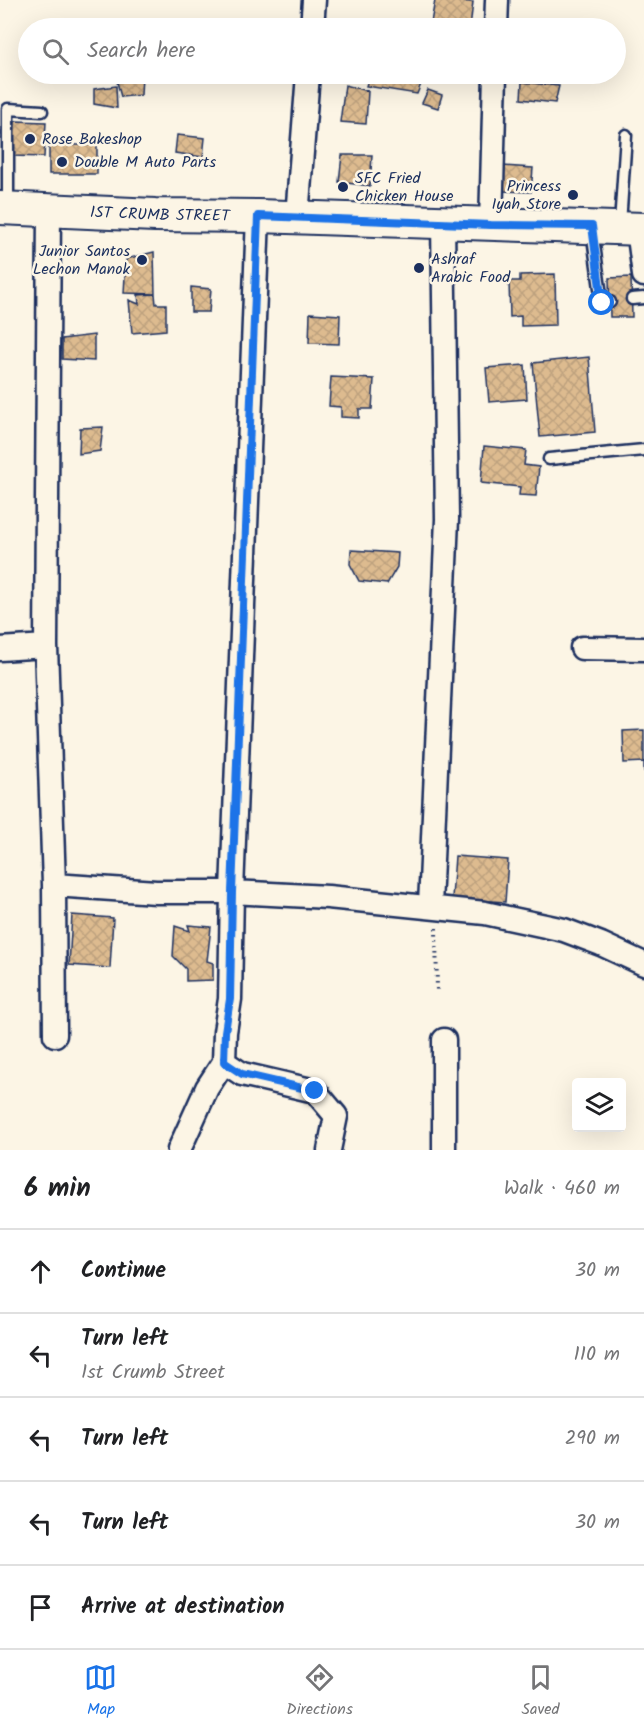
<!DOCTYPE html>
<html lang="en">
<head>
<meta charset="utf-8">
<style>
	body { margin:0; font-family:Kalam,sans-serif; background:#f2f2f2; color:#202124 }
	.controls { position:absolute; right:18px; bottom:18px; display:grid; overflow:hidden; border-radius:6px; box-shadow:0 6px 24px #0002 }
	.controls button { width:54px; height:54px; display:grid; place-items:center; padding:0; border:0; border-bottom:2px solid #e0e0e0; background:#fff; color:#202124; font:30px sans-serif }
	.stop { position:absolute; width:18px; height:18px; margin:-14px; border:4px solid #1a73e8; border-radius:50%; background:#fff }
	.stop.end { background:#1a73e8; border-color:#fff; box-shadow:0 2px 6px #0008 }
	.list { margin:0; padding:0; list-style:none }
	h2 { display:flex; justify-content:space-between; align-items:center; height:78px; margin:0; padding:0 24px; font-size:26px }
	h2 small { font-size:20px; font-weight:400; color:#757577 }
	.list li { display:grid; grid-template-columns:39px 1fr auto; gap:18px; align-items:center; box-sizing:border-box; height:84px; padding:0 24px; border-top:2px solid #e0e0e0 }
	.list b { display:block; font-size:22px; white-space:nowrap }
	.list p { margin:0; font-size:20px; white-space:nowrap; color:#757577 }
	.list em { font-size:20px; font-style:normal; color:#757577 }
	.icon { flex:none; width:33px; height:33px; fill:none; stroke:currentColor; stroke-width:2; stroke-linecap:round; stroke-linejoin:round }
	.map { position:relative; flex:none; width:644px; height:1150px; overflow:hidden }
	.search { position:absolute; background:#fff; box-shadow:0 6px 24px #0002; left:18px; right:18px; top:18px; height:66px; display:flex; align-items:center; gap:15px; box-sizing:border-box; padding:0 21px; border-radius:33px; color:#757577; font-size:22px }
	.sheet { height:498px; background:#fff }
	nav { display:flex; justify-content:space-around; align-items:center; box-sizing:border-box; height:84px; border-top:2px solid #e0e0e0; background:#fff; font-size:16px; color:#757577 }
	nav a { display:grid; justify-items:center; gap:3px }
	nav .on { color:#1a73e8 }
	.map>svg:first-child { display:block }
	.building { fill:url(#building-cross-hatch); stroke:#1b2f5e; stroke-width:1.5 }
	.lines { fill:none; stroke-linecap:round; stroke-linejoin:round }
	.service-casing { stroke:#1b2f5e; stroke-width:15 }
	.minor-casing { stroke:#1b2f5e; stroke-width:27 }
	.secondary-casing { stroke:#1b2f5e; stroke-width:36 }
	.path { stroke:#1b2f5e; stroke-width:4; stroke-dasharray:1.5 4.5; stroke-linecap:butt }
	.service { stroke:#fcf5e5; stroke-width:10 }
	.minor { stroke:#fcf5e5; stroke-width:22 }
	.secondary { stroke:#fcf5e5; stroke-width:32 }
	.route { stroke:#1a73e8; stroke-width:8 }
	.poi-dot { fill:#1b2f5e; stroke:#fcf5e5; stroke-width:2 }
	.labels { text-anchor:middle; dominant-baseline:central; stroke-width:5; stroke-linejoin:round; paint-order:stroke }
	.poi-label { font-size:16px; fill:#1b2f5e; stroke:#fcf5e5; text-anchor:start }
	.street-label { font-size:16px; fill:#1b2f5e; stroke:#fcf5e5 }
</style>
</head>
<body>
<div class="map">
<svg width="644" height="1150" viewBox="0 0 644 1150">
	<defs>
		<pattern id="building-cross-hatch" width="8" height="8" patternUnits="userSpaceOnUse" patternTransform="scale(1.5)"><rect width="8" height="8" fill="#ddbb8f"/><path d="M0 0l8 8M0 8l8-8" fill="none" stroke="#bda17e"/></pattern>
	</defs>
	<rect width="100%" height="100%" fill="#fcf5e5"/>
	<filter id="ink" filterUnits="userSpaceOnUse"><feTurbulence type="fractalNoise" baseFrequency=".0167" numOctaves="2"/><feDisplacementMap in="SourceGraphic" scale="12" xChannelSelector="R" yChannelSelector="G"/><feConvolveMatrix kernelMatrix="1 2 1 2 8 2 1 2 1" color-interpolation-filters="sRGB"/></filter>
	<g filter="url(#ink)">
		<!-- building -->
		<path class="building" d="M435 0 473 2 470 28H430Z
			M115 74 142 75 141 95 121 97Z
			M370 74H425L417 94 366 86Z
			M522 82 559 86 555 103 521 99Z
			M345 85 368 91 366 124 340 122Z
			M116 86 117 108 94 104V89Z
			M428 90 442 95 438 108 422 103Z
			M15 121 46 122 44 157 13 156Z
			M177 135 205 138 203 157 175 153Z
			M49 145H97V174H49Z
			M342 155H372L370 186 339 182Z
			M503 166 533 168 531 192 501 191Z
			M154 252 155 294 124 293 126 259Z
			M555 274 556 325 521 326V316L510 317 509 281H520V275Z
			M631 277 632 317H610L609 278Z
			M191 287 211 289 209 312H191Z
			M155 294 156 304H166V330L132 333 129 300 139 304 138 295Z
			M310 313 340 315 339 344 309 343Z
			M94 335V361L62 359V339Z
			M589 357 595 432 540 437 533 363Z
			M525 365 527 399 489 402 486 368Z
			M331 377 374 379 372 409H359V418L341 417V407L329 406Z
			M103 427 100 451 79 454 80 428Z
			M484 446 526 450 524 465 539 467 536 496 519 495 520 487 481 483Z
			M351 550 398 553 397 567 387 584 359 581 350 564Z
			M644 730V772V762L624 763 623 731Z
			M455 856 508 860 505 902 452 898Z
			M72 915 113 918 110 968 69 965Z
			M188 925 211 927 207 961 213 963V980L186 981V969L173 956 175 926 190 931Z"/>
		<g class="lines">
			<defs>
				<path id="service" d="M8 205V109L42 111
					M620 224 626 135
					M592 230 602 303 610 302
					M632 299 644 298
					M549 459 644 450"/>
				<path id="minor" d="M312 28 314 0
					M496 28 497 0
					M49 210 46 646 54 885 55 1035
					M297 217 308 74
					M491 225 495 74
					M638 229 644 275
					M582 648 644 649
					M0 649 46 646
					M54 885 156 892H232L328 897 485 913 564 930 601 944 644 964
					M430 906 447 519 443 222
					M444 1040V1150
					M224 1062 242 1074 315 1091 336 1116 329 1150
					M179 1150 207 1088 224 1062 225 1032 230 999 232 892 258 216"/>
				<g id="secondary">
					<path id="s1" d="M0 208 155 215 258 216 644 229"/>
				</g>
			</defs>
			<!-- service casing -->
			<use href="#service" class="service-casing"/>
			<!-- minor casing -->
			<use href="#minor" class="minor-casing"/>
			<!-- secondary casing -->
			<use href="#secondary" class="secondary-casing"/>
			<!-- path -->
			<path class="path" d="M436 928 437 992"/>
			<!-- service -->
			<use href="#service" class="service"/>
			<!-- minor -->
			<use href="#minor" class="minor"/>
			<!-- secondary -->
			<use href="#secondary" class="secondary"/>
		</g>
	</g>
	<g class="lines" filter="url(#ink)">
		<!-- route -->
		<path class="route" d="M315 1091 242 1074 224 1062 225 1032 230 999 232 892 258 216 491 225 592 226 602 303"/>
	</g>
	<!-- markers -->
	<g class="poi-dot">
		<circle cx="30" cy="139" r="6"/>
		<circle cx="62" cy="162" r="6"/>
		<circle cx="343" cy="187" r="6"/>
		<circle cx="573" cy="195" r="6"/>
		<circle cx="142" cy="260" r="6"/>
		<circle cx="419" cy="268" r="6"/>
	</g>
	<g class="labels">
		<!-- poi labels -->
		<g class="poi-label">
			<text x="42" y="139">Rose Bakeshop</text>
			<text x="74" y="162">Double M Auto Parts</text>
			<text x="355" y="178">SFC Fried<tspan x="355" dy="18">Chicken House</tspan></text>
			<text x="561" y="186" text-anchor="end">Princess<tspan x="561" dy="18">Iyah Store</tspan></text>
			<text x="130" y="251" text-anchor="end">Junior Santos<tspan x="130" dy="18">Lechon Manok</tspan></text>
			<text x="431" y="259">Ashraf<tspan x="431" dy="18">Arabic Food</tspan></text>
		</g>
		<!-- street labels -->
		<g class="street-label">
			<text stroke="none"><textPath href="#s1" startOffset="160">1ST CRUMB STREET</textPath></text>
		</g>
	</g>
</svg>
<div class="controls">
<button><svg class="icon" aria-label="layers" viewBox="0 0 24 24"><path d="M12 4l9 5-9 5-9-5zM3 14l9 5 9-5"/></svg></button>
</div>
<div class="stop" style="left:602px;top:303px"></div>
<div class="stop end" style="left:315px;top:1091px"></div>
<div class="search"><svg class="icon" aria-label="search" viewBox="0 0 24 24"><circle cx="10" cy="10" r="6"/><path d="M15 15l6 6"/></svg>Search here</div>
</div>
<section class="sheet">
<h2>6 min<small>Walk · 460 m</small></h2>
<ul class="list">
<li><svg class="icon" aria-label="ahead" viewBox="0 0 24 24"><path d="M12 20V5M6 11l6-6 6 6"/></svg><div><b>Continue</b></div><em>30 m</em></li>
<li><svg class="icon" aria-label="left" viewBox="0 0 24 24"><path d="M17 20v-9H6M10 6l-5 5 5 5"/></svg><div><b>Turn left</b><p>1st Crumb Street</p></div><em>110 m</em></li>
<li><svg class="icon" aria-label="left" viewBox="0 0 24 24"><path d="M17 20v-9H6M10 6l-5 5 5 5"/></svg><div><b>Turn left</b></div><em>290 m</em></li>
<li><svg class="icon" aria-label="left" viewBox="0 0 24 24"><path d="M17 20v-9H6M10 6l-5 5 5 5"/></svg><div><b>Turn left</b></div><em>30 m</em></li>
<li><svg class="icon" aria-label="arrive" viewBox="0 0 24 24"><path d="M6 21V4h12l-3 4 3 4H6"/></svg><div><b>Arrive at destination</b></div></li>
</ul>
</section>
<nav>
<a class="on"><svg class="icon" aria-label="map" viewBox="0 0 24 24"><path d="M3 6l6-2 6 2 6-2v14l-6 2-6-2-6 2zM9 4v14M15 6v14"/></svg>Map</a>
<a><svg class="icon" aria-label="directions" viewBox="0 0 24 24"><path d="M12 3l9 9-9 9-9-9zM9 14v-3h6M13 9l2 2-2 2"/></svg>Directions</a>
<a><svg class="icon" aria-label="saved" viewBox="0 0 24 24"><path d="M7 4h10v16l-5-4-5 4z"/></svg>Saved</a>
</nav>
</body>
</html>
